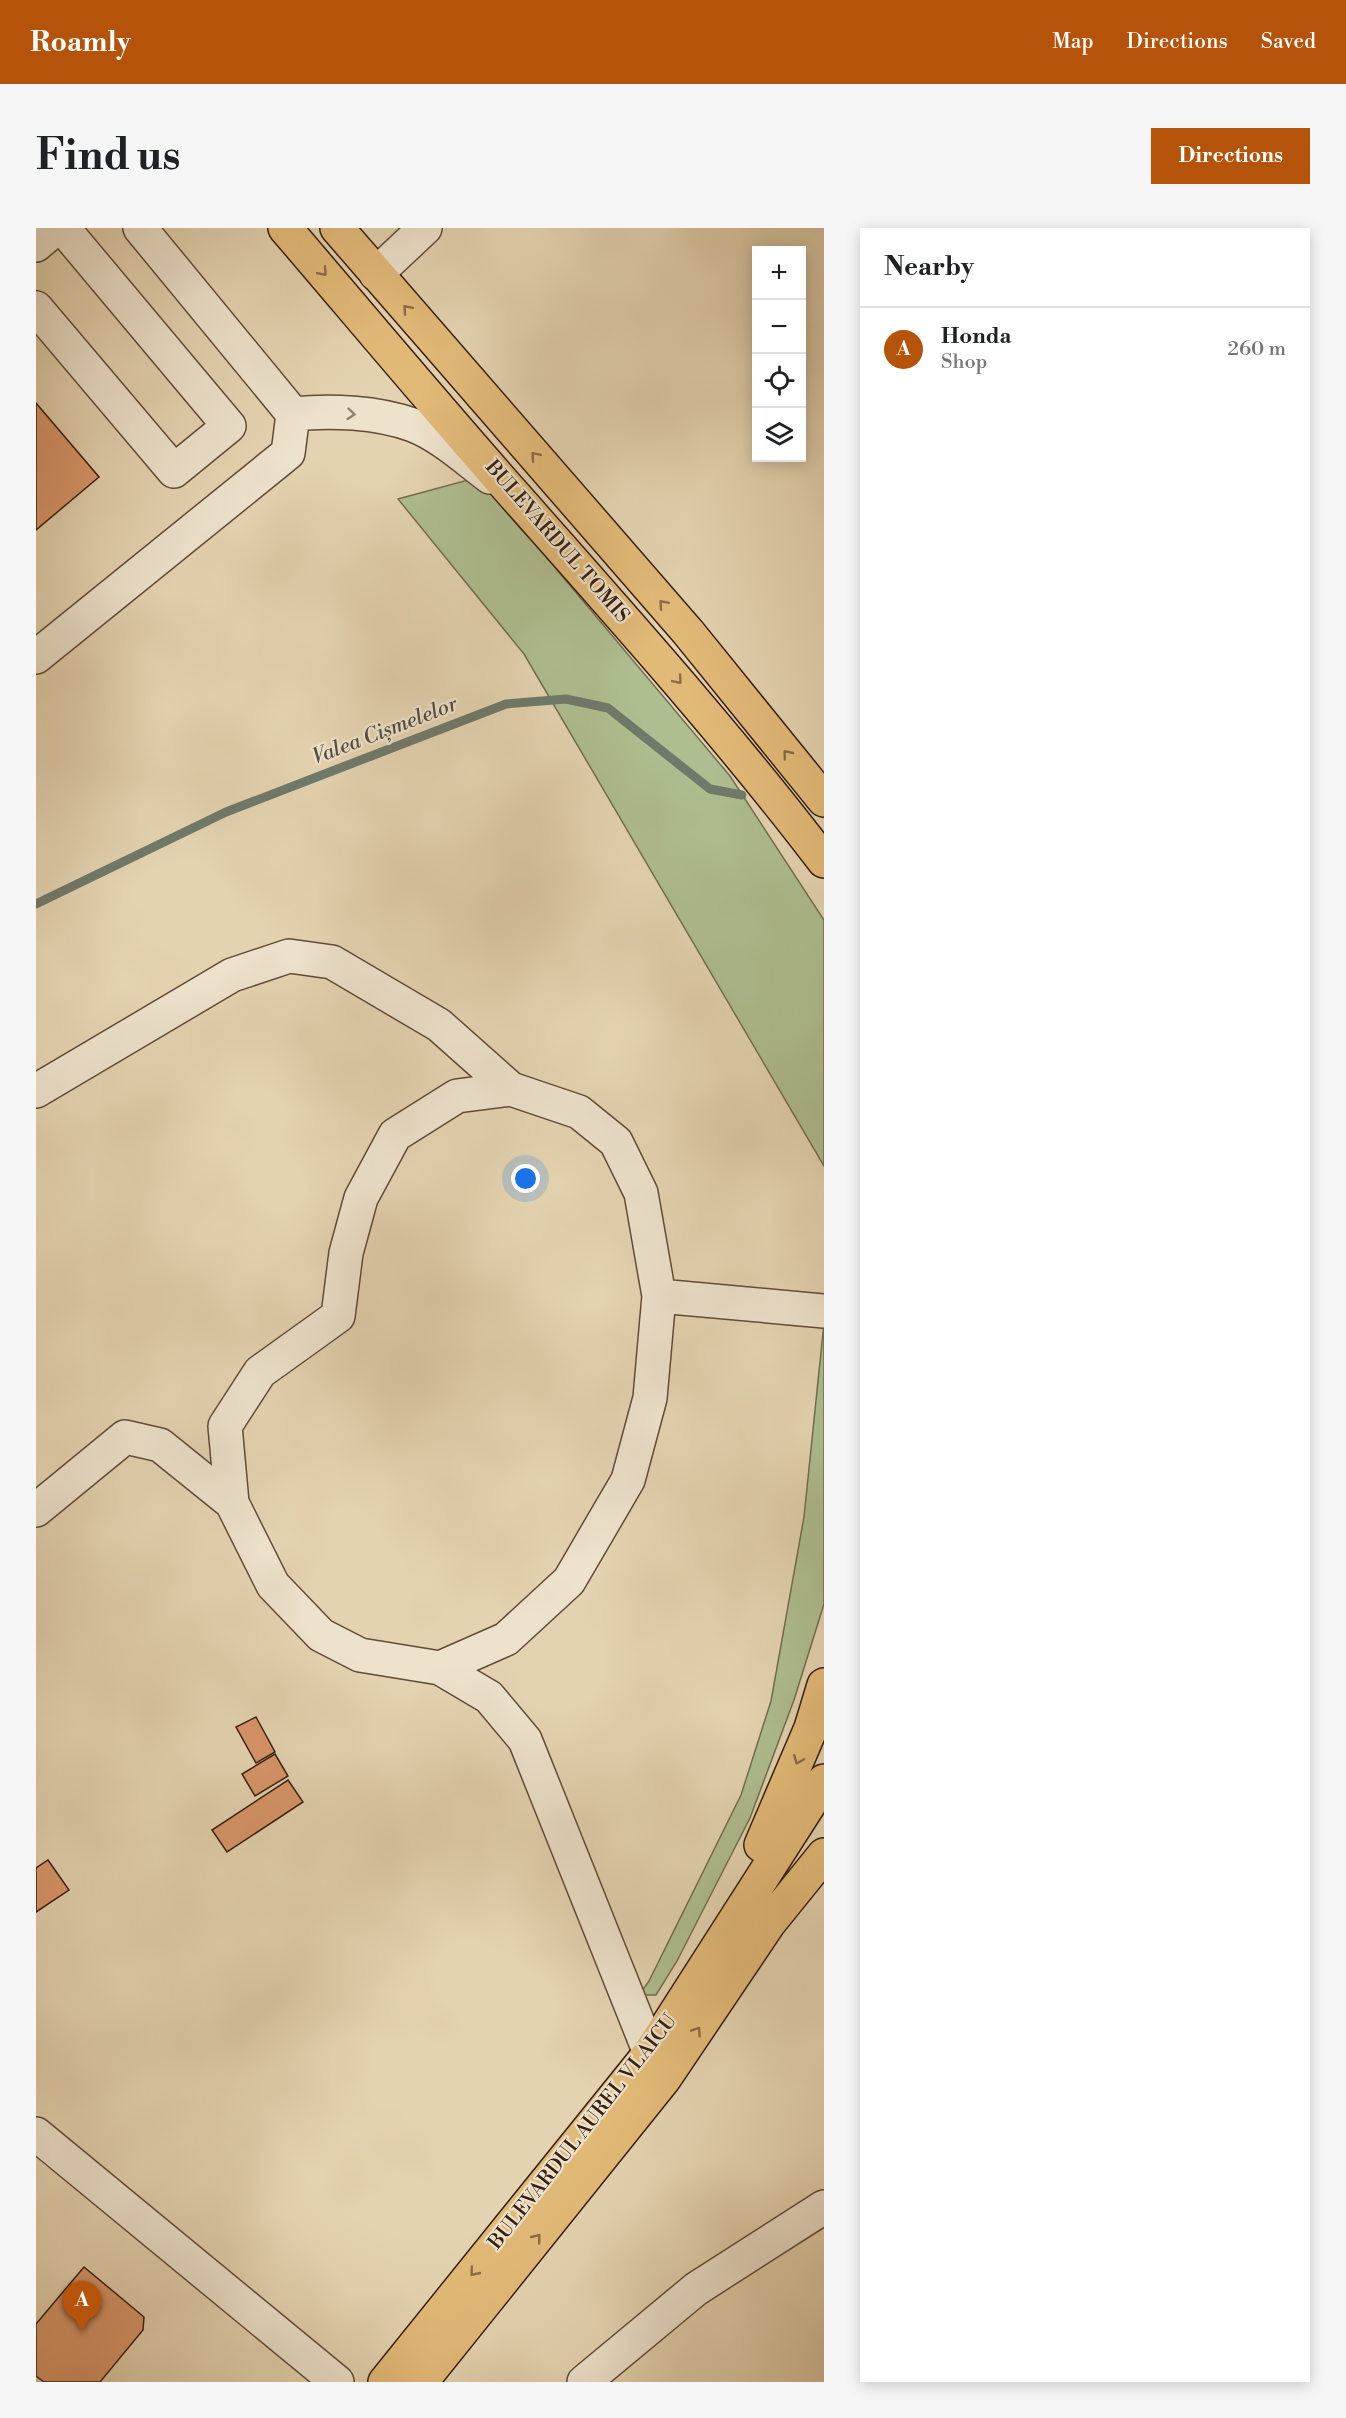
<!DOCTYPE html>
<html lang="en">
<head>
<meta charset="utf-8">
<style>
	body { margin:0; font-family:"Libre Bodoni",serif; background:#f6f6f6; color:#202124 }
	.controls { position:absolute; right:18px; top:18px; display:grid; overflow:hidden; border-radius:0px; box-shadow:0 3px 15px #0003 }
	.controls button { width:54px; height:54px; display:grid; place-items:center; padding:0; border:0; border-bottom:2px solid #e0e0e0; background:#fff; color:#202124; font:30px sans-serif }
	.you { position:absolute; left:490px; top:951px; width:21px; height:21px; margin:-15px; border:4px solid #fff; border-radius:50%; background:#1a73e8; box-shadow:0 0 0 9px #1a73e833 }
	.badge { display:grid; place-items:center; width:39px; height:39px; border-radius:50%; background:#b45309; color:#fff; font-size:20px; font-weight:700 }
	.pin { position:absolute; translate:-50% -50px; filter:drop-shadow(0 2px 3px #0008) }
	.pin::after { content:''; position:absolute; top:32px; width:21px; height:18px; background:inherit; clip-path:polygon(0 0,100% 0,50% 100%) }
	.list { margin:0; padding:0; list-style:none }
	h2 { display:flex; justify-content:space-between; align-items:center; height:78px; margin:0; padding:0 24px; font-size:26px }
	h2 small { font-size:20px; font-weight:400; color:#757577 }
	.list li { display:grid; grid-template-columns:39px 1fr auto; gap:18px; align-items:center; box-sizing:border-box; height:84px; padding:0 24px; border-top:2px solid #e0e0e0 }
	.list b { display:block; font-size:22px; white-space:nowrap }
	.list p { margin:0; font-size:20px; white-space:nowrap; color:#757577 }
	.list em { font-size:20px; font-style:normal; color:#757577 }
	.icon { flex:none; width:33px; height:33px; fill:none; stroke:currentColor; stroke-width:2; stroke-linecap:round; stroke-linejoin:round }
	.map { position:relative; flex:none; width:788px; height:2154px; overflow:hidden; border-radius:0px }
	header { display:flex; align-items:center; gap:36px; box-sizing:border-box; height:84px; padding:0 30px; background:#b45309; color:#fff }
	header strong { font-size:28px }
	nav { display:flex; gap:33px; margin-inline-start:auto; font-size:21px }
	.intro { display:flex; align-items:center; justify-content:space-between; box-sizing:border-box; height:144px; padding:0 36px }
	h1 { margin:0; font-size:42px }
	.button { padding:15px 27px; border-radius:0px; background:#b45309; color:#fff; font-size:21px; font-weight:700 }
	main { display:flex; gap:36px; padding:0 36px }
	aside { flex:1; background:#fff; border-radius:0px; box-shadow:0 3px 15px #0003 }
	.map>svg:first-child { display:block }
	.green { fill:#aebe90; stroke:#726e50; stroke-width:1.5 }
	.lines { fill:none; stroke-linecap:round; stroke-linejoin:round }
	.stream { stroke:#6f7a6c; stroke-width:9 }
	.building { fill:#d99669; stroke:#361e10; stroke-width:1.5 }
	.minor-casing { stroke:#624b38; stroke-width:36 }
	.major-casing { stroke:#361e10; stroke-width:36 }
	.minor { stroke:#ede2cc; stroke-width:33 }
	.major { stroke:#e2ba78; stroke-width:33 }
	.oneway { stroke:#8c6c44 }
	.oneway2 { stroke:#92806e }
	.labels { text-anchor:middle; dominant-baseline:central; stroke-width:4.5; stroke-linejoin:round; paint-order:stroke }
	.street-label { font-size:20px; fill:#361e10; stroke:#ede2cc }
	.water-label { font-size:21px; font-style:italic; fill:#524c3e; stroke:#ede2cc }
</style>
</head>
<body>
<header>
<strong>Roamly</strong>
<nav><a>Map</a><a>Directions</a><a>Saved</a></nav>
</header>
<div class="intro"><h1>Find us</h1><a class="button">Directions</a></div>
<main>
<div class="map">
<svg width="788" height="2154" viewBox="0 0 788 2154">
	<rect width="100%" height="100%" fill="#e4d3b0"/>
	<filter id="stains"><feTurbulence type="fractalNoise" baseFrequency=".00333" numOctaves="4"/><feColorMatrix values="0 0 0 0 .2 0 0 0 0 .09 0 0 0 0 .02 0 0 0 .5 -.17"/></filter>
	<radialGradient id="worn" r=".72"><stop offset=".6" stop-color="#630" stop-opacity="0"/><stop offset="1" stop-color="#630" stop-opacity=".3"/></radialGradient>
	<!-- green -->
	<path class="green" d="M443 249 694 548 788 692V938L488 426 362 271Z
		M788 1095V1376L758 1472 714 1590 641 1733 620 1767H603L613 1753 705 1567 735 1473 768 1289Z"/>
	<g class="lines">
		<!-- stream -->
		<path class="stream" d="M0 676 190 584 470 476 530 471 572 480 674 561 706 567"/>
	</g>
	<!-- building -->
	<path class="building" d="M0 175 63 249 0 302Z
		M220 1489 239 1524 220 1535 200 1499Z
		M239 1526 252 1548 219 1568 206 1546Z
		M252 1552 267 1574 191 1624 176 1602Z
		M12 1632 33 1662 0 1684V1640Z
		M48 2039 108 2089 107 2102 64 2154H8L0 2148V2096Z"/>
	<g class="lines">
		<defs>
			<path id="minor" d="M0 17 20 0
				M340 46 389 0
				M0 80 138 243 193 198 27 0
				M257 186C294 182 341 184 377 197 405 208 430 231 454 249
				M0 429 252 225 257 186 104 0
				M475 861 421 868 359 907 325 970 310 1025 302 1088 224 1144 189 1198 196 1275 237 1357 285 1407 324 1427 404 1440 453 1469 489 1512 614 1825
				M0 863 196 747 253 728 296 734 403 797 475 861 543 884 580 914 605 965 623 1068 614 1170 592 1252 533 1353 470 1411 404 1440
				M623 1068 788 1083
				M0 1282 89 1209 124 1217 196 1275
				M0 1906 301 2154
				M548 2154 660 2061 788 1979"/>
			<path id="major" d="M249 0C326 90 402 181 480 269 585 388 691 506 788 633
				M301 0 652 404 788 572
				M725 1617 775 1500 788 1457
				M349 2154 614 1825 788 1553
				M385 2154 628 1851 733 1695 788 1627"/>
		</defs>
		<!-- minor casing -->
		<use href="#minor" class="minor-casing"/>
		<!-- major casing -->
		<use href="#major" class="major-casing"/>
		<!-- minor -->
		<use href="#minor" class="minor"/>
		<!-- major -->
		<use href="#major" class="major"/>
	</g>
	<!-- one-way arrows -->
	<defs><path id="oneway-chevron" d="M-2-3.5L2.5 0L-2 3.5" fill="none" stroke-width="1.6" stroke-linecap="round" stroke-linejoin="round" transform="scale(1.5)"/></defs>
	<g class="oneway">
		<use href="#oneway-chevron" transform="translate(287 44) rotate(49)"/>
		<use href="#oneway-chevron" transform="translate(371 81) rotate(-131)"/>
		<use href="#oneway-chevron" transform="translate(499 228) rotate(-131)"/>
		<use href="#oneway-chevron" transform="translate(627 376) rotate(-131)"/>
		<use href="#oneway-chevron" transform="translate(642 452) rotate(50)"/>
		<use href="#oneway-chevron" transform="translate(751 526) rotate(-129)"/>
		<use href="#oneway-chevron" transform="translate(762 1532) rotate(112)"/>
		<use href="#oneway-chevron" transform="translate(661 1803) rotate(-56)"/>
		<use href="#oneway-chevron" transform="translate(501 2010) rotate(-51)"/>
		<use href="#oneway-chevron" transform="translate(438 2044) rotate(129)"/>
	</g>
	<use class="oneway2" href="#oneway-chevron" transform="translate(315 186) rotate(5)"/>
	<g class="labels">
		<!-- street labels -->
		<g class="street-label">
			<text transform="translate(521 314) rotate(49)">BULEVARDUL TOMIS</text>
			<text transform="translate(547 1904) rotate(-52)">BULEVARDUL AUREL VLAICU</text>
		</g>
		<!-- water labels -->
		<g class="water-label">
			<text transform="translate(349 503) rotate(-21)">Valea Cișmelelor</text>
		</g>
	</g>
	<rect width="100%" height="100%" filter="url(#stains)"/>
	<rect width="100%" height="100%" fill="url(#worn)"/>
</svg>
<div class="controls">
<button>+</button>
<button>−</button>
<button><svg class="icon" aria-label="locate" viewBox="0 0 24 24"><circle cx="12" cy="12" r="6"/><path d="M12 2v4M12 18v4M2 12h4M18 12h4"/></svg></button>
<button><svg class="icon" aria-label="layers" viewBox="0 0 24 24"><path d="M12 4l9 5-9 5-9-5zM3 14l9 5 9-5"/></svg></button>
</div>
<div class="you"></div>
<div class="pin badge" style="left:46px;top:2103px">A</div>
</div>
<aside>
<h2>Nearby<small></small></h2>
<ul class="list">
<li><span class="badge">A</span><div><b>Honda</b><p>Shop</p></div><em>260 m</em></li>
</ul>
</aside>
</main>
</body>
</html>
